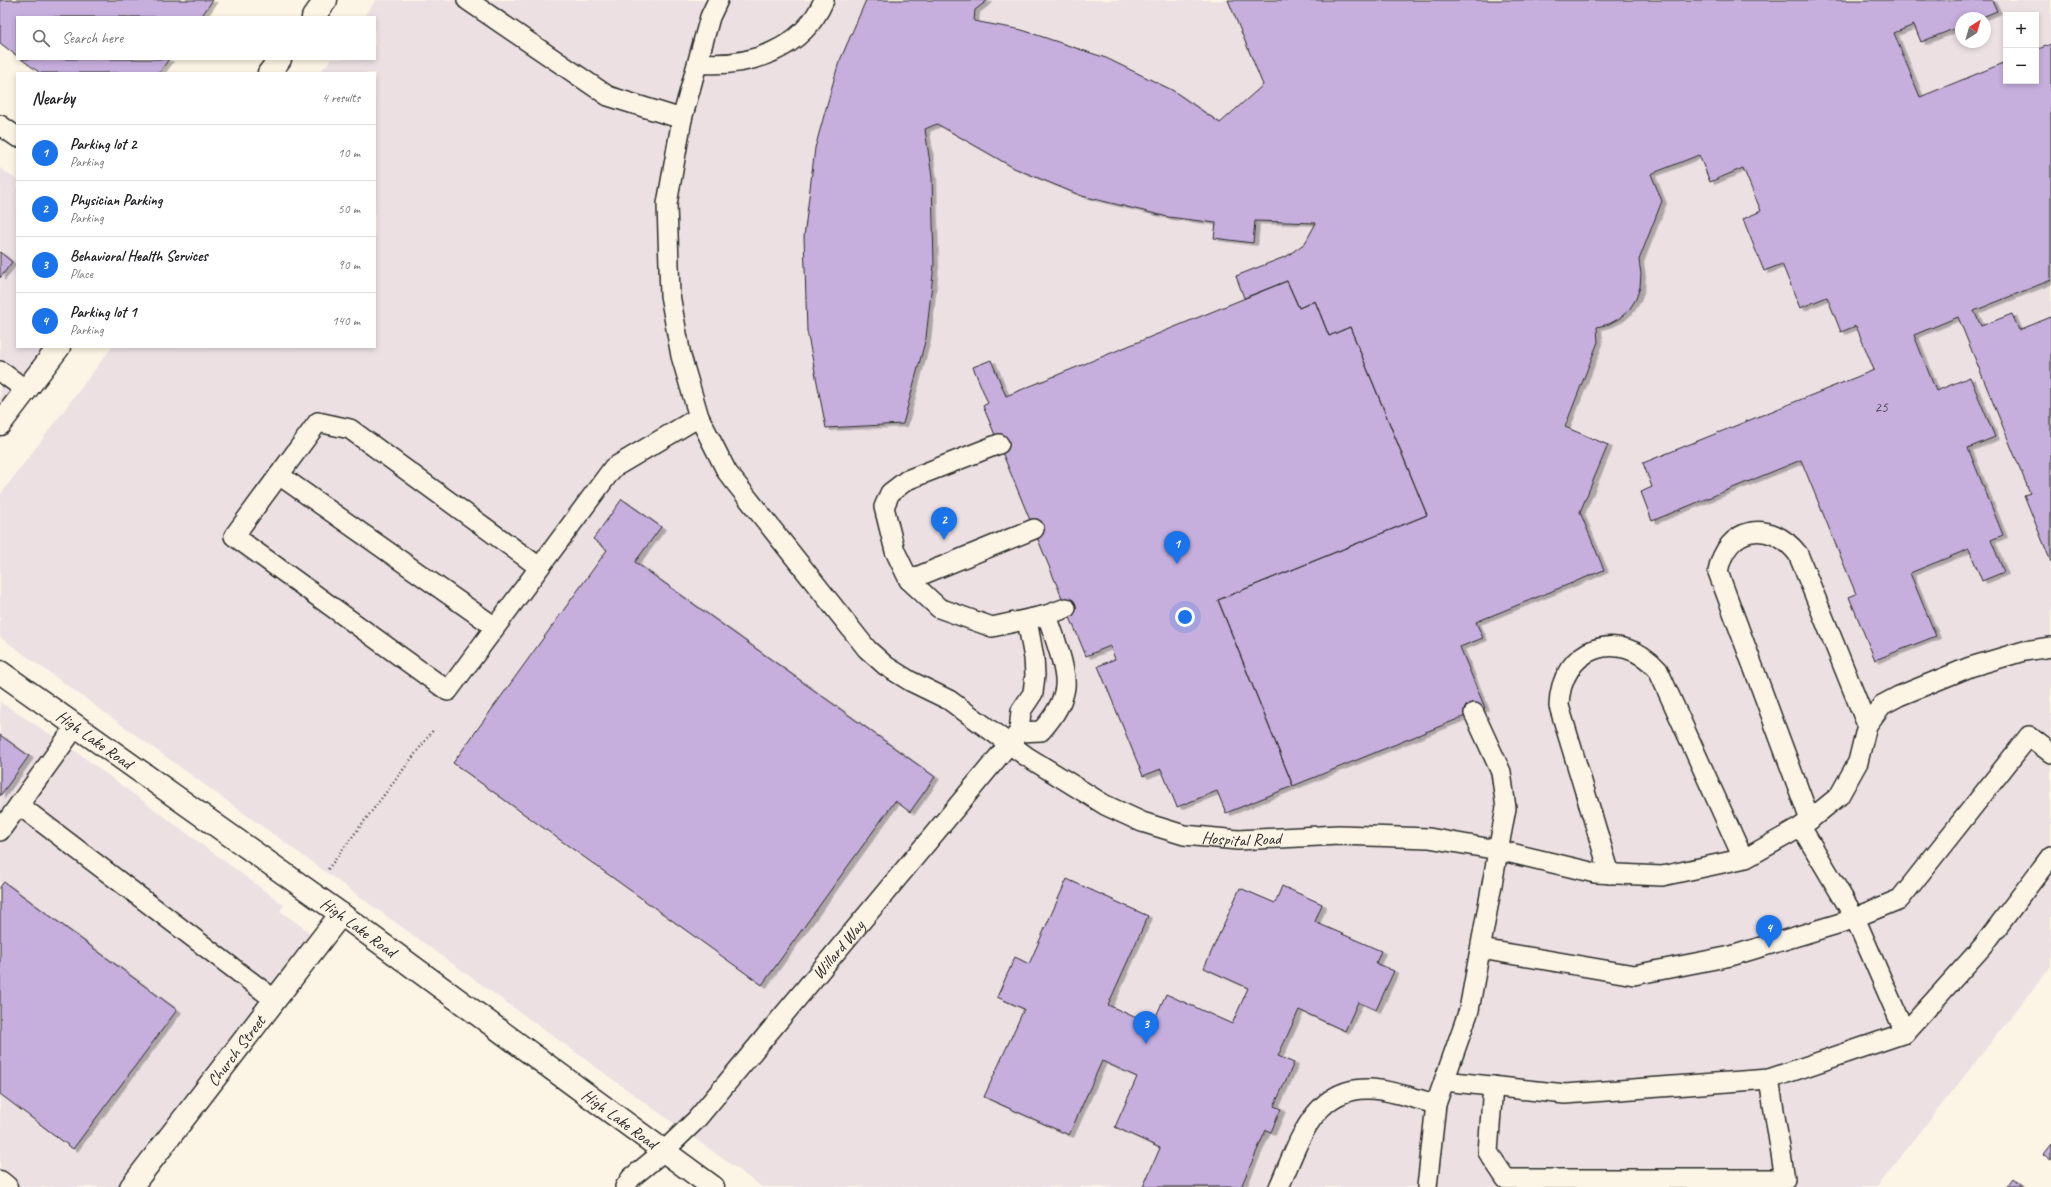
<!DOCTYPE html>
<html lang="en">
<head>
<meta charset="utf-8">
<style>
	body { margin:0; font-family:Caveat,sans-serif; background:#f2f2f2; color:#202124 }
	.controls { position:absolute; right:12px; top:12px; display:grid; overflow:hidden; border-radius:0px; box-shadow:0 2px 6px #0003 }
	.controls button { width:36px; height:36px; display:grid; place-items:center; padding:0; border:0; border-bottom:1px solid #e0e0e0; background:#fff; color:#202124; font:20px sans-serif }
	.compass { position:absolute; left:1955px; top:12px; width:36px; height:36px; border-radius:50%; background:#fff; box-shadow:0 2px 6px #0003; rotate:37deg }
	.you { position:absolute; left:1185px; top:617px; width:14px; height:14px; margin:-10px; border:3px solid #fff; border-radius:50%; background:#1a73e8; box-shadow:0 0 0 6px #1a73e833 }
	.badge { display:grid; place-items:center; width:26px; height:26px; border-radius:50%; background:#1a73e8; color:#fff; font-size:13px; font-weight:700 }
	.pin { position:absolute; translate:-50% -33px; filter:drop-shadow(0 1px 2px #0008) }
	.pin::after { content:''; position:absolute; top:21px; width:14px; height:12px; background:inherit; clip-path:polygon(0 0,100% 0,50% 100%) }
	.list { margin:0; padding:0; list-style:none }
	h2 { display:flex; justify-content:space-between; align-items:center; height:52px; margin:0; padding:0 16px; font-size:17px }
	h2 small { font-size:13px; font-weight:400; color:#757577 }
	.list li { display:grid; grid-template-columns:26px 1fr auto; gap:12px; align-items:center; box-sizing:border-box; height:56px; padding:0 16px; border-top:1px solid #e0e0e0 }
	.list b { display:block; font-size:15px; white-space:nowrap }
	.list p { margin:0; font-size:13px; white-space:nowrap; color:#757577 }
	.list em { font-size:13px; font-style:normal; color:#757577 }
	.icon { flex:none; width:22px; height:22px; fill:none; stroke:currentColor; stroke-width:2; stroke-linecap:round; stroke-linejoin:round }
	.map { position:relative; flex:none; width:2051px; height:1187px; overflow:hidden }
	.search { position:absolute; background:#fff; box-shadow:0 2px 6px #0003; left:16px; top:16px; width:360px; height:44px; display:flex; align-items:center; gap:10px; box-sizing:border-box; padding:0 14px; border-radius:0px; color:#757577; font-size:15px }
	.panel { position:absolute; background:#fff; box-shadow:0 2px 6px #0003; left:16px; top:72px; width:360px; height:276px; border-radius:0px }
	.map>svg:first-child { display:block }
	.built { fill:#ece0e3; fill-rule:evenodd }
	.building { fill:#c6aedd; stroke:#2b2b2b; filter:url(#shadow) }
	.lines { fill:none; stroke-linecap:round; stroke-linejoin:round }
	.service-casing { stroke:#2b2b2b; stroke-width:22 }
	.minor-casing { stroke:#2b2b2b; stroke-width:25 }
	.tertiary-casing { stroke:#2b2b2b; stroke-width:25 }
	.path { stroke:#2b2b2b; stroke-width:2.5; stroke-dasharray:1 3; stroke-linecap:butt }
	.service { stroke:#fcf5e5; stroke-width:19 }
	.minor { stroke:#fcf5e5; stroke-width:22 }
	.tertiary { stroke:#fcf5e5; stroke-width:22 }
	.labels { text-anchor:middle; dominant-baseline:central; stroke-width:4; stroke-linejoin:round; paint-order:stroke }
	.number-label { font-size:15px; fill:#524c58 }
	.street-label { font-size:17px; fill:#2b2b2b; stroke:#fcf5e5 }
</style>
</head>
<body>
<div class="map">
<svg width="2051" height="1187" viewBox="0 0 2051 1187">
	<defs>
		<filter id="shadow"><feDropShadow dx="4.5" dy="2.5" stdDeviation="0" flood-color="#0004"/></filter>
	</defs>
	<rect width="100%" height="100%" fill="#fcf5e5"/>
	<filter id="ink" filterUnits="userSpaceOnUse"><feTurbulence type="fractalNoise" baseFrequency=".025" numOctaves="2"/><feDisplacementMap in="SourceGraphic" scale="8" xChannelSelector="R" yChannelSelector="G"/><feConvolveMatrix kernelMatrix="1 2 1 2 8 2 1 2 1" color-interpolation-filters="sRGB"/></filter>
	<g filter="url(#ink)">
		<!-- built -->
		<path class="built" d="M376 0H2051V966L1877 1187H762L0 637V495L112 347H375V73H320L331 59H375V17H363ZM2006 15H2036V81H2006ZM1961 18H1985V42H1961Z
			M0 168 17 180V347H50L0 413Z
			M0 702 67 745 284 905 280 911 315 936 131 1187H11L0 1178Z"/>
		<!-- building -->
		<path class="building" d="M0 0H213L201 17H17V56L0 43Z
			M866 0H988L975 10 974 21 1022 30 1106 58 1172 90 1220 123 1263 85 1228 0H1992L1997 11 1980 18H1961V26L1921 42 1914 25 1894 33 1920 97 2006 62V81H2036V50L2051 44V280L1974 311 1981 326 2012 314 2019 330 2051 317V562L2024 495 2030 493 1958 317 1914 335 1936 391 1970 377 1995 437 1968 448 2003 535 1991 540 2004 572 1982 581 1969 549 1910 573 1936 636 1875 660 1849 597 1856 594 1801 460 1652 521 1641 492 1652 487 1643 463 1874 370 1856 326 1841 332 1827 297 1800 308 1782 264 1764 271 1743 219 1761 211 1743 168 1710 182 1699 155 1651 174 1662 201 1639 260 1641 274 1640 287 1636 299 1629 310 1620 318 1609 324 1597 327 1598 342 1565 427 1608 445 1580 512 1604 570 1476 622 1483 638 1460 647 1485 708 1293 786 1218 600 1427 515 1350 327 1329 336 1315 301 1299 308 1287 281 1244 298 1236 276 1287 256 1305 243 1316 223 1255 221 1253 243 1214 238 1216 223 1168 217 1082 196 1014 168 937 124 925 129 932 177 934 265 926 338 903 424 826 428 807 331 804 237 815 148 838 65Z
			M21 59H169L159 73H40Z
			M0 252 12 262 0 278Z
			M1287 281 1299 308 1315 301 1329 336 1350 327 1427 515 1218 600 1293 786 1226 813 1217 791 1177 807 1161 769 1143 776 1098 666 1115 659 1110 646 1086 656 983 406 988 403 973 367 991 360 1006 396Z
			M622 499 661 527 635 562 935 777 910 812 895 801 762 985 453 763 607 550 593 539Z
			M0 735 29 756 0 796Z
			M1067 879 1148 916 1108 1005 1152 1025 1166 994 1232 1024 1248 988 1204 968 1240 888 1275 903 1282 886 1322 904 1315 922 1381 951 1376 963 1394 971 1376 1010 1358 1002 1345 1031 1299 1010 1278 1056 1294 1063 1274 1106 1281 1109 1271 1132 1266 1130 1241 1187H1143L1160 1148 1115 1127 1137 1077 1102 1061 1069 1135 984 1097 1024 1009 997 997 1015 957 1029 964Z
			M4 882 177 1010 73 1149 0 1094V887Z
			M2051 1145V1161L2043 1155Z
			M2014 1179 2023 1187H2008Z"/>
		<g class="lines">
			<defs>
				<g id="service">
					<path id="s1" d="M467 0 608 96 682 119 667 204 670 295 681 356 699 417 727 472 867 649 886 666 910 681 949 700 1026 756 1105 805 1142 822 1184 835 1238 840 1339 835 1429 838 1498 850 1595 873 1662 876 1746 858 1801 827 1839 796 1858 762 1867 725 1882 705 1899 696 1970 667 2024 651 2051 647"/>
					<path d="M698 63C748 68 803 50 824 0"/>
					<path d="M682 119 710 17 718 0"/>
					<path d="M0 125 17 137"/>
					<path d="M0 371 26 390"/>
					<path d="M999 444 907 480 890 493 884 507 895 551 909 580 939 608 992 627 1047 615"/>
					<path d="M279 475 495 627"/>
					<path d="M539 567 350 429 318 422 234 536 448 691 613 468 699 417"/>
					<path d="M909 580 1034 529"/>
					<path d="M1019 732 1041 731C1052 719 1063 704 1065 687 1067 668 1053 634 1047 615L1066 608"/>
					<path d="M19 805 275 1000"/>
					<path d="M1810 820 1718 572C1726 526 1770 518 1798 554L1867 725"/>
					<path d="M1801 827 1855 918 1905 1033"/>
					<path d="M0 831 76 726"/>
					<path d="M1610 874 1559 706C1560 647 1620 626 1658 670L1743 858"/>
					<path d="M1481 949 1634 975 1731 956 1844 922 1900 899 2029 736 2051 753"/>
					<path d="M1444 1081 1565 1094 1769 1079 1905 1033 1983 946 2051 856"/>
					<path d="M1493 1086 1488 1152 1506 1179H1785L1769 1079"/>
					<path id="s2" d="M625 1187 631 1178 664 1151 696 1120 1019 732 1021 711 1033 693 1035 675 1034 658 1027 620"/>
					<path d="M1279 1187C1298 1145 1313 1086 1370 1089 1392 1090 1415 1099 1436 1104"/>
					<path d="M1427 1187 1436 1104 1469 1010 1506 808 1501 772 1474 713"/>
				</g>
				<g id="minor">
					<path d="M0 1182 6 1187"/>
					<path id="s3" d="M131 1187 341 914"/>
				</g>
				<g id="tertiary">
					<path d="M313 17 326 0"/>
					<path d="M269 73 280 59"/>
					<path d="M0 424 59 347"/>
					<path id="s4" d="M0 672 341 914 713 1187"/>
				</g>
			</defs>
			<!-- service casing -->
			<use href="#service" class="service-casing"/>
			<!-- minor casing -->
			<use href="#minor" class="minor-casing"/>
			<!-- tertiary casing -->
			<use href="#tertiary" class="tertiary-casing"/>
			<!-- path -->
			<path class="path" d="M328 869 434 729"/>
			<!-- service -->
			<use href="#service" class="service"/>
			<!-- minor -->
			<use href="#minor" class="minor"/>
			<!-- tertiary -->
			<use href="#tertiary" class="tertiary"/>
		</g>
	</g>
	<g class="labels">
		<!-- number labels -->
		<g class="number-label">
			<text x="1881" y="407">25</text>
		</g>
		<!-- street labels -->
		<g class="street-label">
			<text stroke="none"><textPath href="#s4" startOffset="116">High Lake Road</textPath></text>
			<text stroke="none"><textPath href="#s1" startOffset="1266">Hospital Road</textPath></text>
			<text stroke="none"><textPath href="#s4" startOffset="440">High Lake Road</textPath></text>
			<text stroke="none"><textPath href="#s2" startOffset="320">Willard Way</textPath></text>
			<text stroke="none"><textPath href="#s3" startOffset="172">Church Street</textPath></text>
			<text stroke="none"><textPath href="#s4" startOffset="764">High Lake Road</textPath></text>
		</g>
	</g>
</svg>
<div class="controls">
<button>+</button>
<button>−</button>
</div>
<svg class="compass" viewBox="-18 -18 36 36"><path d="M0-13l5 13h-10z" fill="#e53935"/><path d="M0 13l5-13h-10z" fill="#757577"/></svg>
<div class="you"></div>
<div class="pin badge" style="left:1177px;top:564px">1</div>
<div class="pin badge" style="left:944px;top:540px">2</div>
<div class="pin badge" style="left:1146px;top:1044px">3</div>
<div class="pin badge" style="left:1769px;top:948px">4</div>
<div class="search"><svg class="icon" aria-label="search" viewBox="0 0 24 24"><circle cx="10" cy="10" r="6"/><path d="M15 15l6 6"/></svg>Search here</div>
<section class="panel">
<h2>Nearby<small>4 results</small></h2>
<ul class="list">
<li><span class="badge">1</span><div><b>Parking lot 2</b><p>Parking</p></div><em>10 m</em></li>
<li><span class="badge">2</span><div><b>Physician Parking</b><p>Parking</p></div><em>50 m</em></li>
<li><span class="badge">3</span><div><b>Behavioral Health Services</b><p>Place</p></div><em>90 m</em></li>
<li><span class="badge">4</span><div><b>Parking lot 1</b><p>Parking</p></div><em>140 m</em></li>
</ul>
</section>
</div>
</body>
</html>
